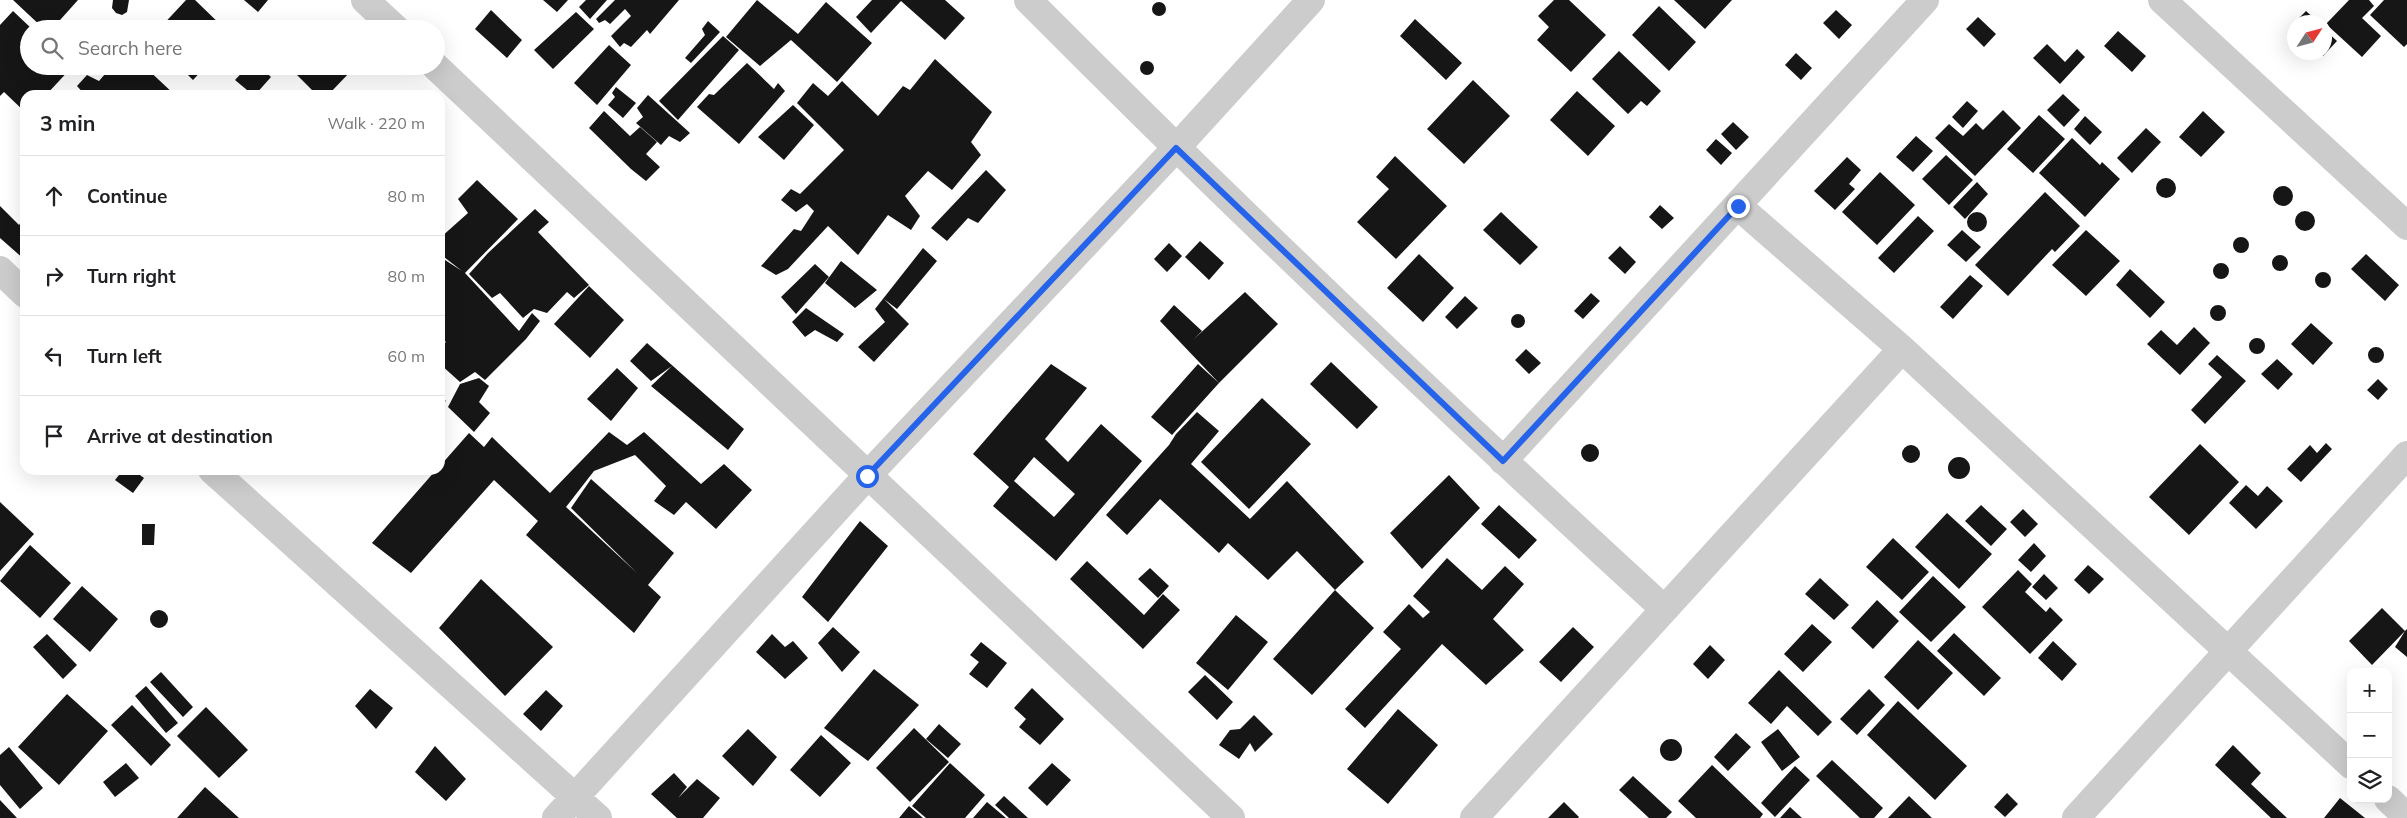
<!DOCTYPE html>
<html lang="en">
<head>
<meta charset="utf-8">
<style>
	body { margin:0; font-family:Mulish,sans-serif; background:#f6f6f6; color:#202124 }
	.controls { position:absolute; right:15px; bottom:15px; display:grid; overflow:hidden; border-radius:10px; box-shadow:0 5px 20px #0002 }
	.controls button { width:45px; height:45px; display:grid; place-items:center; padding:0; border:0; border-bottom:1px solid #e0e0e0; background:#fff; color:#202124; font:25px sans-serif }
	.compass { position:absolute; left:2287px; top:15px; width:45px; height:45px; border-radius:50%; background:#fff; box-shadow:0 5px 20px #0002; rotate:54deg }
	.stop { position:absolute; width:15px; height:15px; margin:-11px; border:4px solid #2563eb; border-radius:50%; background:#fff }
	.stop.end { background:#2563eb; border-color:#fff; box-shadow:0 1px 5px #0008 }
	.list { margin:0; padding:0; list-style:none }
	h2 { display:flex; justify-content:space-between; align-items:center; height:65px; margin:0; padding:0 20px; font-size:21px }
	h2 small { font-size:16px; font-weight:400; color:#757577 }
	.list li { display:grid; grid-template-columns:32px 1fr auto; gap:15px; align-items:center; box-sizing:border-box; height:80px; padding:0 20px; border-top:1px solid #e0e0e0 }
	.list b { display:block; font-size:19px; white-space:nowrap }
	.list em { font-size:16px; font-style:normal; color:#757577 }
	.icon { flex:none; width:28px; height:28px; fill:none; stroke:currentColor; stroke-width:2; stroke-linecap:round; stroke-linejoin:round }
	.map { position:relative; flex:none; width:2407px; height:818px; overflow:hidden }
	.search { position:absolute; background:#fff; box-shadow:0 5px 20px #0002; left:20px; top:20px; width:425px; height:55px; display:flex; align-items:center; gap:12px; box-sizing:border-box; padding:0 18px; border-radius:28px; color:#757577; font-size:19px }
	.panel { position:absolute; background:#fff; box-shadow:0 5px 20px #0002; left:20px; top:90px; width:425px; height:385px; border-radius:15px }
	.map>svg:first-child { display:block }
	.building { fill:#161616; fill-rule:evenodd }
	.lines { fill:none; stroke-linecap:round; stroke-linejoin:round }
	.minor { stroke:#ccc; stroke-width:28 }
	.route { stroke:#2563eb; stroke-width:6 }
</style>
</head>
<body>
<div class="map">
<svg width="2407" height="818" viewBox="0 0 2407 818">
	<rect width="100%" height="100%" fill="#fff"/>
	<!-- building -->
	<path class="building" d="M13 0H78L52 29H44Z
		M113 0H129L127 12 122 15 116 13 112 8Z
		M186 0H195L225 29H159Z
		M244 0H268L258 12Z
		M543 0H568L557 12Z
		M586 0H607L590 19 579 7Z
		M615 0H679L650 34 647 30 631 47 624 43 620 47 611 36 631 16 625 9 610 24 605 20 599 23 596 19Z
		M757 0 798 34 826 2 872 43 837 82 791 40 760 66 726 37Z
		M872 0H945L965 18 945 40 901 1 871 33 856 17Z
		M1554 0H1569L1606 35 1571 72 1537 40 1549 27 1538 16Z
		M1674 0H1732L1705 29Z
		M2349 0H2369L2374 6 2362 18 2381 36 2362 57 2326 24Z
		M2384 0H2407V44L2404 47 2370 15Z
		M1152 9a7 7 0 1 1 14 0a7 7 0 1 1-14 0Z
		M1659 6 1696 42 1669 71 1632 35Z
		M491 10 522 40 507 58 475 29Z
		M1836 10 1852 25 1839 39 1823 23Z
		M13 11 32 29H29V66H73L46 95H25V112L4 92 0 96V25Z
		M2306 11 2318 22H2295Z
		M576 12 594 29 553 69 534 50Z
		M1978 17 1996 34 1984 47 1966 29Z
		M1415 19 1462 63 1446 80 1400 36Z
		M708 21 720 32 691 63 685 58 705 35 702 29Z
		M2324 29 2337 41 2323 56 2319 52H2324Z
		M2118 31 2146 56 2132 72 2104 46Z
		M723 36 739 50 678 120 659 101Z
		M2047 44 2065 62 2077 49 2085 57 2060 84 2033 58Z
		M609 45 631 65 597 105 574 83Z
		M1619 51 1661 91 1647 106 1641 101 1628 114 1592 79Z
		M1796 53 1812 68 1801 80 1785 65Z
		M935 59 992 112 971 142 981 155 952 190 928 171 905 196 920 216 911 230 888 215 858 255 828 226 788 269 776 275 761 266 794 229 801 231 814 211 807 204 796 212 781 200 791 189 800 194 844 150 797 103 813 83 828 96 842 81 878 116 903 86 910 90Z
		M1140 68a7 7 0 1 1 14 0a7 7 0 1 1-14 0Z
		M747 63 774 89 778 83 785 91 739 144 697 107 709 94 714 95Z
		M112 66H144L175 95H85L77 86 87 75 99 81Z
		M179 66H206L193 80Z
		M248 66H259L271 77 255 95H253L235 80Z
		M288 66H347L352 70 328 95H317Z
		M1473 80 1510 116 1464 164 1427 129Z
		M616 87 636 103 623 118 608 105 615 97 612 93Z
		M1577 91 1615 126 1588 156 1550 120Z
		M2063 94 2080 110 2064 127 2047 110Z
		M648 95 690 133 680 142 669 136 661 145 636 123 643 117 637 108Z
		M1967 101 1978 111 1963 128 1952 117Z
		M793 105 814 125 784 160 758 137Z
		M2003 110 2021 128 1975 176 1935 138 1949 124 1963 136 1976 123 1983 130Z
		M604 111 630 136 640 127 657 142 646 154 660 167 646 181 631 169 589 128Z
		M2203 111 2225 132 2201 157 2179 137Z
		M2039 115 2065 139 2033 173 2007 149Z
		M2085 116 2102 132 2090 145 2074 129Z
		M1733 122 1749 137 1736 150 1721 134Z
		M2146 128 2161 142 2132 173 2117 158Z
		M1916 136 1933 151 1913 172 1896 157Z
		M2072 138 2100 165 2102 162 2120 179 2085 217 2039 173Z
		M1716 139 1732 153 1721 165 1706 150Z
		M1946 155 1973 180 1949 205 1922 179Z
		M1395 156 1447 206 1396 259 1357 222 1389 189 1376 177Z
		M1847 157 1861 170 1849 184 1855 189 1835 210 1814 191Z
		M986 170 1006 190 978 223 968 218 947 241 931 228Z
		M1880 172 1915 205 1877 245 1842 212Z
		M2156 188a10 10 0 1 1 20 0a10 10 0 1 1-20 0Z
		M477 180 518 219 465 273 519 331 532 313 540 321 526 339 485 380 475 372 460 382 440 364V347L446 342 440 337V266L445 260 462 271 444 257 440 262V238L468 213 458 199Z
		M1977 182 1988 194 1965 219 1953 207Z
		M2273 196a10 10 0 1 1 20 0a10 10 0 1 1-20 0Z
		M2045 192 2080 226 2055 252 2052 249 2008 296 1975 265Z
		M1660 205 1674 218 1662 229 1649 217Z
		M0 206 19 225 25 217V260L0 238Z
		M535 209 549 222 538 232 589 285 574 298 567 292 547 313 534 309 523 318 500 293 492 298 469 274 488 253Z
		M2295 221a10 10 0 1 1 20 0a10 10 0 1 1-20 0Z
		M1501 212 1538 247 1520 265 1483 230Z
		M1967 222a10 10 0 1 1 20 0a10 10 0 1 1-20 0Z
		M1918 216 1934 231 1894 273 1878 258Z
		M1962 230 1981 247 1966 262 1947 245Z
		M2086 230 2120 261 2086 296 2052 265Z
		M2233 245a8 8 0 1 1 16 0a8 8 0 1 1-16 0Z
		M1200 241 1224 263 1209 280 1185 257Z
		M1169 243 1182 256 1167 272 1154 259Z
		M1620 246 1636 262 1625 274 1608 258Z
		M923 248 937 261 897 309 884 299 909 324 874 362 858 347 885 322 875 309Z
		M1419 254 1454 288 1423 322 1387 288Z
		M2366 254 2399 285 2385 301 2351 269Z
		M2272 263a8 8 0 1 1 16 0a8 8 0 1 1-16 0Z
		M841 261 877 290 855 308 825 283Z
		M2213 271a8 8 0 1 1 16 0a8 8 0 1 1-16 0Z
		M815 264 829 277 796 314 781 297Z
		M2130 269 2165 302 2150 318 2116 285Z
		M2315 280a8 8 0 1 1 16 0a8 8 0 1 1-16 0Z
		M1970 275 1983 286 1953 319 1940 307Z
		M589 286 624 320 590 358 554 324Z
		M1245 292 1278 324 1219 383 1160 321 1174 305 1202 331 1194 339Z
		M1591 293 1600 301 1583 319 1574 311Z
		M1465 296 1478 308 1457 329 1445 317Z
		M2210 313a8 8 0 1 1 16 0a8 8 0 1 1-16 0Z
		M806 308 844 334 837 342 815 330 805 337 792 322Z
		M1511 321a7 7 0 1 1 14 0a7 7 0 1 1-14 0Z
		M2311 323 2333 343 2313 365 2291 344Z
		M2194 327 2210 343 2180 375 2147 344 2161 330 2177 345Z
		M2249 346a8 8 0 1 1 16 0a8 8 0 1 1-16 0Z
		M647 343 744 429 728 450 651 386 672 366 651 381 630 361Z
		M2368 355a8 8 0 1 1 16 0a8 8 0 1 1-16 0Z
		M1526 349 1541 363 1529 374 1515 360Z
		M2217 355 2246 381 2205 424 2191 410 2222 377 2208 364Z
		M2277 359 2293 374 2278 390 2261 374Z
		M1331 362 1378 407 1357 429 1310 384Z
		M1051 364 1087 388 1045 439 1068 462 1101 424 1142 461 1056 561 993 506 1009 487 973 454ZM1034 457 1075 494 1054 517 1014 481Z
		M1198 364 1219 383 1172 435 1151 417Z
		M617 368 638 388 611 421 587 399Z
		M479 378 489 386 479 402 490 413 474 432 448 407 460 384Z
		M2378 379 2388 389 2378 400 2367 390Z
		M440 396 446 401 440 405Z
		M1262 398 1311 444 1249 509 1201 462Z
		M1197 412 1219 431 1191 464 1250 519 1287 481 1364 562 1335 590 1297 551 1268 580 1228 543 1219 553 1160 499 1127 535 1106 515 1169 445 1176 434Z
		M609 432 627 445 644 432 701 484 724 464 752 490 716 529 686 502 674 515 654 501 666 486 635 455 594 471 566 507 637 573 571 508 591 479 674 553 648 585 661 597 634 633 526 535 538 521 494 480 411 573 372 543 436 470H440V466L469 433 484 447 492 437 550 493Z
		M2326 443 2332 449 2301 482 2287 469 2310 445 2317 453Z
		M2200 444 2239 482 2189 535 2149 497Z
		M1581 453a9 9 0 1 1 18 0a9 9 0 1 1-18 0Z
		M1902 454a9 9 0 1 1 18 0a9 9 0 1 1-18 0Z
		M1948 468a11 11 0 1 1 22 0a11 11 0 1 1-22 0Z
		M123 470H133L144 478 133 493 115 480Z
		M1449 475 1480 508 1422 569 1390 533Z
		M2246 485 2258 496 2267 486 2283 501 2256 529 2229 503Z
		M0 502 34 534 0 571Z
		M1499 505 1537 540 1519 559 1481 524Z
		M1981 505 2007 529 1991 546 1965 521Z
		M2023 509 2038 524 2025 537 2010 522Z
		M1947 513 1992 554 1959 589 1915 547Z
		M860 521 888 546 828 622 802 597Z
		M142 524H155L154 545H142Z
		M1893 538 1929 572 1902 600 1866 567Z
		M2034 543 2046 556 2031 572 2018 560Z
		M30 545 71 583 40 618 0 581Z
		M1447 558 1482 590 1505 566 1524 584 1493 619 1524 650 1486 685 1442 644 1365 728 1345 709 1401 649 1383 632 1409 604 1423 618 1430 612 1413 596Z
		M1087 561 1144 615 1163 594 1180 610 1143 649 1070 579Z
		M2088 565 2104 579 2089 594 2074 580Z
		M1150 568 1169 586 1158 598 1138 579Z
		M2018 570 2032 584 2025 592 2046 612 2050 607 2063 620 2030 654 1982 607Z
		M2044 574 2058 588 2046 600 2032 587Z
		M1933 576 1966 607 1931 642 1899 612Z
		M1820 578 1849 605 1834 620 1805 594Z
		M481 579 553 647 505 696 439 628Z
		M82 586 118 619 90 652 53 619Z
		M1335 590 1374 628 1312 695 1273 659Z
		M1877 600 1899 621 1873 649 1851 628Z
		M2382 608 2405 631 2407 629V657L2395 647 2405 631 2372 665 2349 641Z
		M150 619a9 9 0 1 1 18 0a9 9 0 1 1-18 0Z
		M1236 615 1268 642 1228 690 1196 663Z
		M1812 624 1832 642 1803 672 1784 654Z
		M833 627 860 652 842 672 818 643Z
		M1573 627 1594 647 1561 682 1539 662Z
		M1954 633 2001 678 1984 696 1937 651Z
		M47 634 77 665 63 679 33 647Z
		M772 634 785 647 793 641 808 658 785 679 756 652Z
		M1918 640 1953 673 1918 710 1884 677Z
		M2053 641 2077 664 2062 681 2038 658Z
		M981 642 1007 663 987 688 969 674 979 662 970 655Z
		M1710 645 1725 660 1708 679 1693 664Z
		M874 669 919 705 868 761 824 728Z
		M1779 670 1832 722 1818 736 1787 706 1771 724 1748 703Z
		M161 672 193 707 183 717 150 682Z
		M1205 675 1233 702 1217 720 1188 692Z
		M146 686 178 723 166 733 135 696Z
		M1032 688 1064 719 1040 745 1019 727 1026 719 1014 708Z
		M370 689 393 708 376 729 355 706Z
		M1869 689 1885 705 1857 735 1840 719Z
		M546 690 563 706 541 731 523 714Z
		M67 694 108 731 59 785 18 747Z
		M1898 701 1967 766 1935 800 1867 735Z
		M132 705 171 745 151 766 111 725Z
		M206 707 248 750 219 778 177 736Z
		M1398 709 1438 745 1388 804 1347 769Z
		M1254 715 1273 734 1255 752 1250 743 1239 759 1219 745 1230 730 1240 729Z
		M939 724 961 744 948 758 926 739Z
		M914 728 949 762 910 802 876 768Z
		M748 729 777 757 753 786 722 756Z
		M1778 729 1800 757 1782 771 1761 742Z
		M1736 733 1751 747 1728 771 1714 757Z
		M821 735 851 763 820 797 790 770Z
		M1660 750a11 11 0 1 1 22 0a11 11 0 1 1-22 0Z
		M2233 745 2261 773 2251 784 2287 818H2271L2215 765Z
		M435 746 466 779 446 801 415 772Z
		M9 747 43 788 20 809 0 785V755Z
		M1832 760 1883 808 1874 818H1860L1816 776Z
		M126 763 139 778 115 797 103 782Z
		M950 763 985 795 965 818H926L912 806Z
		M1052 763 1071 780 1047 806 1028 788Z
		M1712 765 1763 814 1760 818H1696L1678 801Z
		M1795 766 1810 780 1775 817 1761 803Z
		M674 773 687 787 678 798 697 779 720 798 703 818H677L651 794Z
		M1633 776 1672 812 1666 818H1649L1619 790Z
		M205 787 239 818H177Z
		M2007 793 2018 804 2005 817 1994 807Z
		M1004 796 1028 818H1009L995 805Z
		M1909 796 1932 818H1888Z
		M2340 798 2365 818H2324Z
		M0 800 17 818H0Z
		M987 802 1006 818H973Z
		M1564 802 1579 817 1578 818H1548Z
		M909 806 923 818H899Z
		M1790 807 1802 818H1780Z"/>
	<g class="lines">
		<!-- minor -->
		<path class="minor" d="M365 0 396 29
			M1028 0C1235 208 1447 410 1663 608
			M2162 0 2407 226
			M435 66 1231 818
			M1738 206 1902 349 2351 765
			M0 270 25 294
			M1503 461 1925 0
			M212 470 598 818
			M2388 799 2407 817
			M556 818 867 476 1176 148 1311 0
			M1474 818 1902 349
			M2076 818 2407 455"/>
	</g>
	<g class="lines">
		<!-- route -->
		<path class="route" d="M867 476 1176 148 1503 461 1738 206"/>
	</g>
</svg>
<div class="controls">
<button>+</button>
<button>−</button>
<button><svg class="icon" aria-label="layers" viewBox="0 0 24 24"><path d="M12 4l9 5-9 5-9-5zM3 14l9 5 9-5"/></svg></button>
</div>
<svg class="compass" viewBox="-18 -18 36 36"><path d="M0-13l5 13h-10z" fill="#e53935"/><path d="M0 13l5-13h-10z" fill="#757577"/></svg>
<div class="stop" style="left:867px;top:476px"></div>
<div class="stop end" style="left:1738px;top:206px"></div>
<div class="search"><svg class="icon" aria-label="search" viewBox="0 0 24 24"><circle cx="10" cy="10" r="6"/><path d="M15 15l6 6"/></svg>Search here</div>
<section class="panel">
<h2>3 min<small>Walk · 220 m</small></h2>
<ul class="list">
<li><svg class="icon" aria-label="ahead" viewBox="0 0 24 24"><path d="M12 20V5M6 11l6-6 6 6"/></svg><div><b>Continue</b></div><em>80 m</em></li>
<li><svg class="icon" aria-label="right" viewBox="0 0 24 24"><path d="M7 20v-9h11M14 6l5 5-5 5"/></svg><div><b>Turn right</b></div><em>80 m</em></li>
<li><svg class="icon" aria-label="left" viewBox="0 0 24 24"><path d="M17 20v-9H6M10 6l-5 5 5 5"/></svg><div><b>Turn left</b></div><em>60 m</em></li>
<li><svg class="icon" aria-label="arrive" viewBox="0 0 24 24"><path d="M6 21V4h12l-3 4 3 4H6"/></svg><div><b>Arrive at destination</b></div></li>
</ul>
</section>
</div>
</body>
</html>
